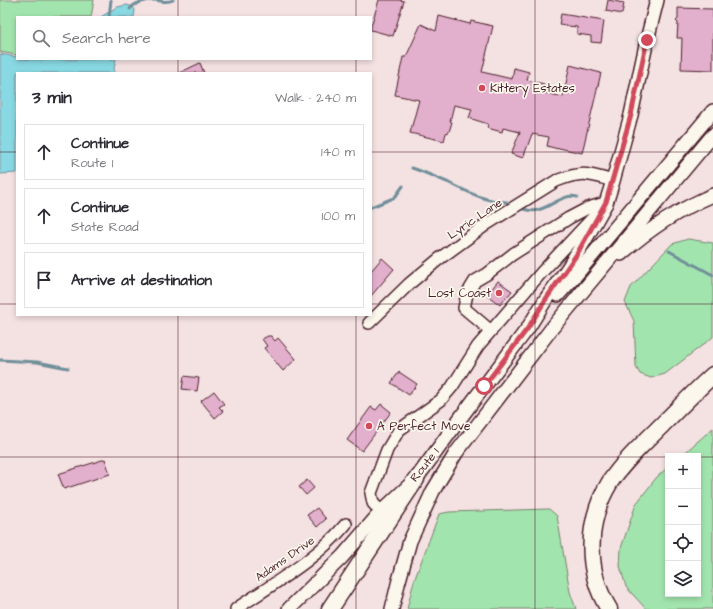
<!DOCTYPE html>
<html lang="en">
<head>
<meta charset="utf-8">
<style>
	body { margin:0; font-family:"Architects Daughter",sans-serif; background:#f2f2f3; color:#2b2b33 }
	.controls { position:absolute; right:12px; bottom:12px; display:grid; overflow:hidden; border-radius:0px; box-shadow:0 2px 6px #0003 }
	.controls button { width:36px; height:36px; display:grid; place-items:center; padding:0; border:0; border-bottom:1px solid #e1e1e2; background:#fff; color:#2b2b33; font:20px sans-serif }
	.stop { position:absolute; width:12px; height:12px; margin:-9px; border:3px solid #d1495b; border-radius:50%; background:#fff }
	.stop.end { background:#d1495b; border-color:#fff; box-shadow:0 1px 4px #0008 }
	.list { margin:0; padding:0; list-style:none }
	h2 { display:flex; justify-content:space-between; align-items:center; height:52px; margin:0; padding:0 16px; font-size:17px }
	h2 small { font-size:13px; font-weight:400; color:#7c7c81 }
	.list li { display:grid; grid-template-columns:26px 1fr auto; gap:12px; align-items:center; box-sizing:border-box; height:56px; margin:0 8px 8px; padding:0 8px; border:1px solid #e1e1e2; border-radius:0px }
	.list b { display:block; font-size:15px; white-space:nowrap }
	.list p { margin:0; font-size:13px; white-space:nowrap; color:#7c7c81 }
	.list em { font-size:13px; font-style:normal; color:#7c7c81 }
	.icon { flex:none; width:22px; height:22px; fill:none; stroke:currentColor; stroke-width:2; stroke-linecap:round; stroke-linejoin:round }
	.map { position:relative; flex:none; width:713px; height:609px; overflow:hidden }
	.search { position:absolute; background:#fff; box-shadow:0 2px 6px #0003; left:16px; top:16px; width:356px; height:44px; display:flex; align-items:center; gap:10px; box-sizing:border-box; padding:0 14px; border-radius:0px; color:#7c7c81; font-size:15px }
	.panel { position:absolute; background:#fff; box-shadow:0 2px 6px #0003; left:16px; top:72px; width:356px; height:244px; border-radius:0px }
	.map>svg:first-child { display:block }
	.green { fill:#a2e4ae; stroke:#76826c }
	.water { fill:#88d9e3; stroke:#6f8f99 }
	.lines { fill:none; stroke-linecap:round; stroke-linejoin:round }
	.stream { stroke:#6f8f99; stroke-width:3 }
	.building { fill:#e2afcc; stroke:#4a1f2b }
	.minor-casing { stroke:#4a1f2b; stroke-width:14 }
	.major-casing { stroke:#4a1f2b; stroke-width:16 }
	.highway-casing { stroke:#4a1f2b; stroke-width:19 }
	.minor { stroke:#fbf7ec; stroke-width:11 }
	.major { stroke:#fbf7ec; stroke-width:13 }
	.highway { stroke:#fbf7ec; stroke-width:16 }
	.route { stroke:#d1495b; stroke-width:5 }
	.grid { fill:none; stroke:#4a1f2b; stroke-width:1; stroke-opacity:0.55 }
	.poi-dot { fill:#d1495b; stroke:#fbf7ec; stroke-width:1.5 }
	.labels { text-anchor:middle; dominant-baseline:central; stroke-width:3.5; stroke-linejoin:round; paint-order:stroke }
	.poi-label { font-size:12px; fill:#4a1f2b; stroke:#fbf7ec; text-anchor:start }
	.street-label { font-size:12px; fill:#4a1f2b; stroke:#fbf7ec }
</style>
</head>
<body>
<div class="map">
<svg width="713" height="609" viewBox="0 0 713 609">
	<rect width="100%" height="100%" fill="#f4e1e2"/>
	<filter id="ink" filterUnits="userSpaceOnUse"><feTurbulence type="fractalNoise" baseFrequency=".025" numOctaves="2"/><feDisplacementMap in="SourceGraphic" scale="8" xChannelSelector="R" yChannelSelector="G"/><feConvolveMatrix kernelMatrix="1 2 1 2 8 2 1 2 1" color-interpolation-filters="sRGB"/></filter>
	<g filter="url(#ink)">
		<!-- green -->
		<path class="green" d="M0 0H94L91 17H17V55L0 52Z
			M688 239 713 243V337L665 374 651 378 640 374 636 367 634 321 625 302 631 287 672 244Z
			M713 428V609H646L626 587 620 566 621 548 636 504 656 478 668 467V594H698V456H681Z
			M549 509 557 516 570 592 576 609H407L414 581 439 514 449 512Z"/>
		<!-- water -->
		<path class="water" d="M127 5 133 7 135 10 134 17H101L117 7Z
			M0 54 17 57V59L44 60 116 59 114 68 115 73H17V173L0 174Z"/>
		<g class="lines">
			<!-- stream -->
			<path class="stream" d="M130 9C134 3 146 0 154 0 161 0 165 4 173 0
				M109 17 111 0
				M412 168C424 172 435 177 447 182 467 191 484 202 507 202
				M371 207 391 199 395 197 403 186
				M523 209C528 210 533 212 538 210 551 207 564 193 577 197
				M669 251 713 275
				M0 360 37 362 68 368"/>
		</g>
		<!-- building -->
		<path class="building" d="M379 0H399L404 1 393 36 371 30V26Z
			M608 0 624 3 622 14 606 11Z
			M678 8 713 9V70L681 69 682 38H677L678 23 676 21 678 19Z
			M561 14 604 21 601 43 591 42V36L577 34V27L559 25Z
			M439 16 470 24 471 21 493 26 482 72 512 79 514 68 529 72 527 80 544 84 542 92 563 97 570 65 601 73 582 153 559 148 558 149 547 146 549 137 532 134 523 158 511 154 520 132 503 128 502 132 487 128 488 124 469 118 472 109 454 105 450 121 452 122 449 132 446 133 444 141 410 133 419 100 395 95 403 57H406L421 24 436 31Z
			M200 63 204 73H179Z
			M382 258 394 269 371 296V271Z
			M498 281 512 291 500 305 487 295Z
			M268 336H271L275 341 278 338 296 359 283 371 264 348 267 346 262 339Z
			M399 372 417 384 409 395 391 383Z
			M184 376 199 378 197 391 182 389Z
			M214 391 224 404 219 407 223 411 215 418 201 401Z
			M381 404 391 412 362 451 347 440 371 407 376 410Z
			M105 459 110 474 64 489 58 474Z
			M307 480 314 488 306 495 299 487Z
			M317 508 326 519 317 527 307 515Z"/>
		<g class="lines">
			<defs>
				<path id="minor" d="M369 323 409 284 439 259 487 224 556 181C582 171 587 173 613 181
					M491 331 464 308 467 294 475 281 487 274 513 254 569 218 588 208 605 203
					M381 512 373 503 371 493 387 450 399 430 441 400 452 387 478 346 541 273 598 212
					M236 609C274 583 316 560 346 524"/>
				<path id="major" d="M621 254C648 230 680 209 713 195
					M558 295 575 276 713 111
					M289 609 342 557 381 512 416 479 464 413 528 328 546 299 568 268 585 240 606 203 613 181 631 115 647 40 657 0
					M392 609 398 584 410 541 433 491 456 453 552 328 713 135"/>
				<path id="highway" d="M330 609 416 479
					M609 609C585 571 586 521 610 482 624 461 643 444 661 426 678 409 695 391 713 375"/>
			</defs>
			<!-- minor casing -->
			<use href="#minor" class="minor-casing"/>
			<!-- major casing -->
			<use href="#major" class="major-casing"/>
			<!-- highway casing -->
			<use href="#highway" class="highway-casing"/>
			<!-- minor -->
			<use href="#minor" class="minor"/>
			<!-- major -->
			<use href="#major" class="major"/>
			<!-- highway -->
			<use href="#highway" class="highway"/>
		</g>
	</g>
	<g class="lines" filter="url(#ink)">
		<!-- route -->
		<path class="route" d="M484 386 528 328 546 299 577 254 606 202 631 115 647 40"/>
	</g>
	<!-- grid -->
	<path class="grid" d="M178 0V17M356 0V17M535 0V609M178 59V73M356 59V73M0 152H17M371 152H713M0 304H17M371 304H713M178 315V609M356 315V609M0 457H668M698 457H713"/>
	<!-- markers -->
	<g class="poi-dot">
		<circle cx="482" cy="88" r="4"/>
		<circle cx="499" cy="293" r="4"/>
		<circle cx="369" cy="426" r="4"/>
	</g>
	<g class="labels">
		<!-- poi labels -->
		<g class="poi-label">
			<text x="490" y="88">Kittery Estates</text>
			<text x="491" y="293" text-anchor="end">Lost Coast</text>
			<text x="377" y="426">A Perfect Move</text>
		</g>
		<!-- street labels -->
		<g class="street-label">
			<text transform="translate(475 219) rotate(-34)">Lyric Lane</text>
			<text transform="translate(425 465) rotate(-52)">Route 1</text>
			<text transform="translate(285 559) rotate(-35)">Adams Drive</text>
		</g>
	</g>
</svg>
<div class="controls">
<button>+</button>
<button>−</button>
<button><svg class="icon" aria-label="locate" viewBox="0 0 24 24"><circle cx="12" cy="12" r="6"/><path d="M12 2v4M12 18v4M2 12h4M18 12h4"/></svg></button>
<button><svg class="icon" aria-label="layers" viewBox="0 0 24 24"><path d="M12 4l9 5-9 5-9-5zM3 14l9 5 9-5"/></svg></button>
</div>
<div class="stop" style="left:484px;top:386px"></div>
<div class="stop end" style="left:647px;top:40px"></div>
<div class="search"><svg class="icon" aria-label="search" viewBox="0 0 24 24"><circle cx="10" cy="10" r="6"/><path d="M15 15l6 6"/></svg>Search here</div>
<section class="panel">
<h2>3 min<small>Walk · 240 m</small></h2>
<ul class="list">
<li><svg class="icon" aria-label="ahead" viewBox="0 0 24 24"><path d="M12 20V5M6 11l6-6 6 6"/></svg><div><b>Continue</b><p>Route 1</p></div><em>140 m</em></li>
<li><svg class="icon" aria-label="ahead" viewBox="0 0 24 24"><path d="M12 20V5M6 11l6-6 6 6"/></svg><div><b>Continue</b><p>State Road</p></div><em>100 m</em></li>
<li><svg class="icon" aria-label="arrive" viewBox="0 0 24 24"><path d="M6 21V4h12l-3 4 3 4H6"/></svg><div><b>Arrive at destination</b></div></li>
</ul>
</section>
</div>
</body>
</html>
